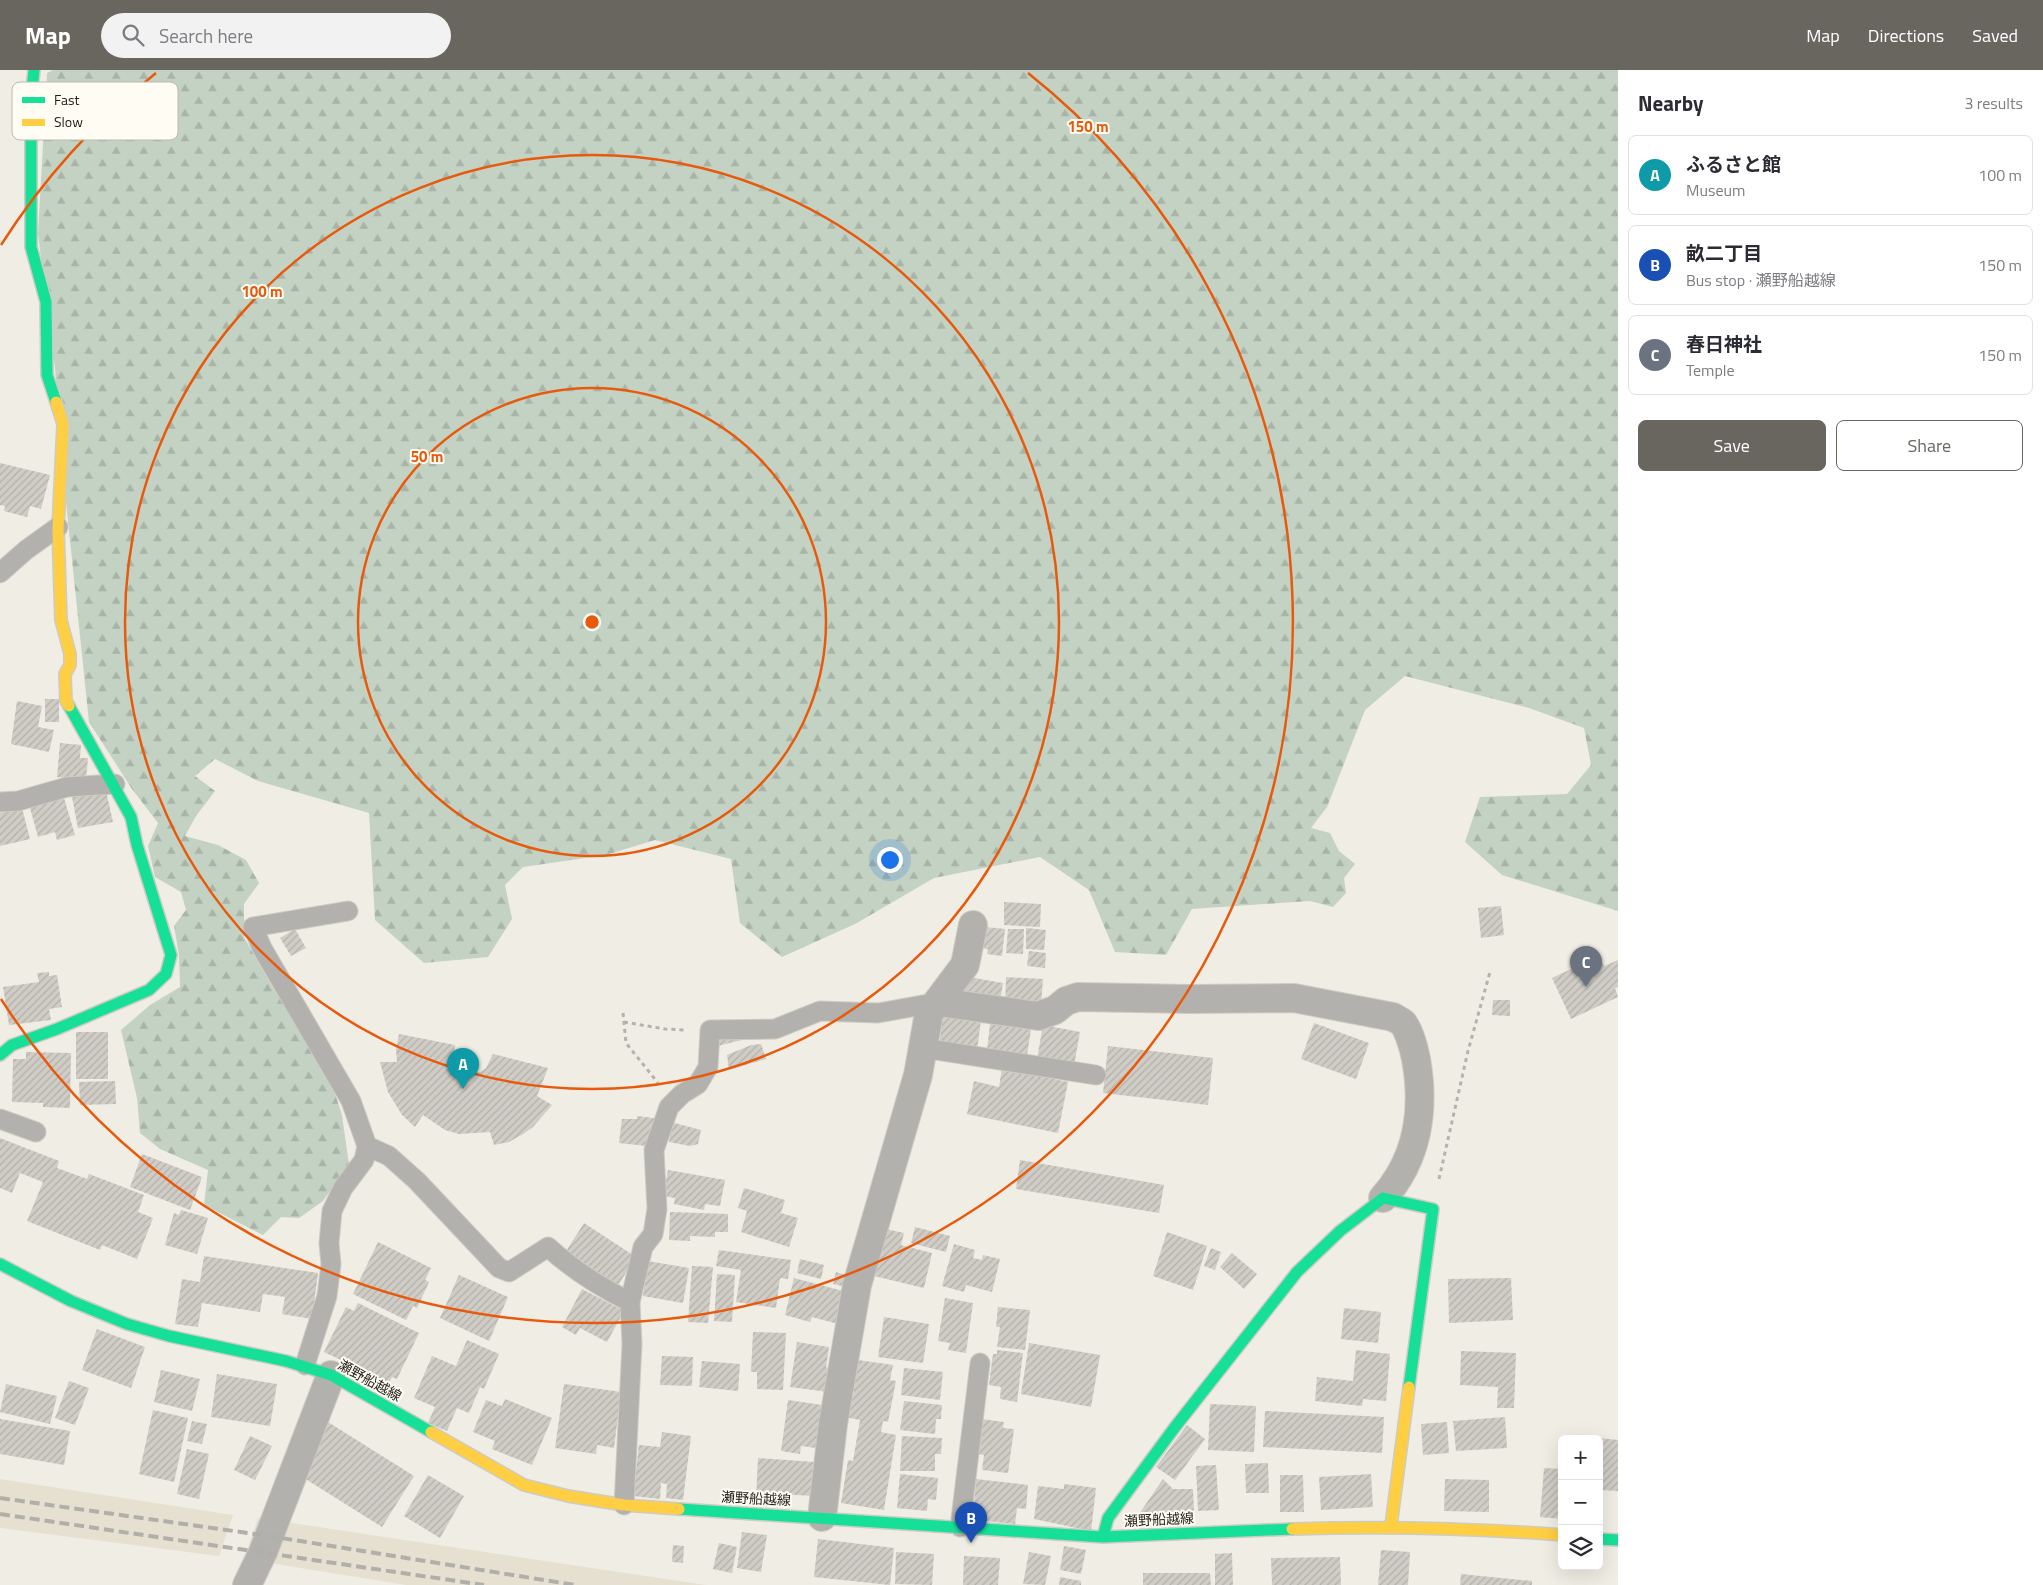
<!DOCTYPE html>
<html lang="en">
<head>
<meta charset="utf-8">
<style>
	body { margin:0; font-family:"Titillium Web","Noto Sans JP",sans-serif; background:#f2f2f3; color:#2b2b33 }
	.controls { position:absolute; right:15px; bottom:15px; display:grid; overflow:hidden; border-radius:8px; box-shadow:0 5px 20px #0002 }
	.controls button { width:45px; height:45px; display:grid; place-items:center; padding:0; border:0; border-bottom:1px solid #e1e1e2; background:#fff; color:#2b2b33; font:25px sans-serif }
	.you { position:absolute; left:889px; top:789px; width:18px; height:18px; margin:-12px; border:4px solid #fff; border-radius:50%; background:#1a73e8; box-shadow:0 0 0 8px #1a73e833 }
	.badge { display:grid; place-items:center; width:32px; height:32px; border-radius:50%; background:#696660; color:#fff; font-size:16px; font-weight:700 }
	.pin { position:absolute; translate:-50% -41px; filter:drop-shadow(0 1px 2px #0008) }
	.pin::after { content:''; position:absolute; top:26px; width:18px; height:15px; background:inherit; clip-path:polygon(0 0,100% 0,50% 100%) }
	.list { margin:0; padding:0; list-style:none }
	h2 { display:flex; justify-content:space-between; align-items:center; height:65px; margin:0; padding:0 20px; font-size:21px }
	h2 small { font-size:16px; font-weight:400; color:#7c7c81 }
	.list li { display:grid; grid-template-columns:32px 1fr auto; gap:15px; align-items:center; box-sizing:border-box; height:80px; margin:0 10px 10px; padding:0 10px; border:1px solid #e1e1e2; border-radius:8px }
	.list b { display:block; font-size:19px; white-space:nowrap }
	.list p { margin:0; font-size:16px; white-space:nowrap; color:#7c7c81 }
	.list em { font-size:16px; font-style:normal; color:#7c7c81 }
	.actions { display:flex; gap:10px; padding:15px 20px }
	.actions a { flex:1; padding:11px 0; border:1px solid #696660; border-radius:8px; text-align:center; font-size:18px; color:#696660 }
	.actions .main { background:#696660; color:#fff }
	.icon { flex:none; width:28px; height:28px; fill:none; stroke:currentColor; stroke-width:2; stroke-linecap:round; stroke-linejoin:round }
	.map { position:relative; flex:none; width:1618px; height:1515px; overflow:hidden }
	header { display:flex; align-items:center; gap:30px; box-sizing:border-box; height:70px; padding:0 25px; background:#696660; color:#fff }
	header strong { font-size:24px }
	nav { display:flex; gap:28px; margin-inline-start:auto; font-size:18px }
	.search { width:350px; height:45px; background:#f2f2f3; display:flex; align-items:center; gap:12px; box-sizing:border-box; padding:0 18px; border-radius:28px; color:#7c7c81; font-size:19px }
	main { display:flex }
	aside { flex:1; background:#fff }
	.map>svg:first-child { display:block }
	.built { fill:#e5e0d0 }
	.forest { fill:url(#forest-firs) }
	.building { fill:url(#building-hatch) }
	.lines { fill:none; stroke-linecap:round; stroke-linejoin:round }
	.lane-casing { stroke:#cecbc4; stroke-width:21 }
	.street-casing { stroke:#cecbc4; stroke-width:30 }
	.fast-casing { stroke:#cecbc4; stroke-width:14 }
	.slow-casing { stroke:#cecbc4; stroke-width:14 }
	.path { stroke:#b4b2ae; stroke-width:3; stroke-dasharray:4 4; stroke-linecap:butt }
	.lane { stroke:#b3b1ad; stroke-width:19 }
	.street { stroke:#b3b1ad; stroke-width:28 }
	.fast { stroke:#16e098; stroke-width:11 }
	.slow { stroke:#ffcf43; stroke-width:11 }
	.rail { stroke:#b0afa9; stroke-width:4; stroke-dasharray:10 5; stroke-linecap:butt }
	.ring { fill:none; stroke:#e8590c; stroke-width:2.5 }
	.labels { text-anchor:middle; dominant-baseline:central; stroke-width:4; stroke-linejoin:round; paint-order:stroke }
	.street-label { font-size:14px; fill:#201e19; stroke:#fffcf3 }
	.key { fill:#fffcf3; stroke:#bcb9b2; stroke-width:1 }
	.key-label { font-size:14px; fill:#201e19 }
	.centre { fill:#e8590c; stroke:#fffcf3; stroke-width:2.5 }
	.ring-label { font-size:15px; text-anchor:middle; font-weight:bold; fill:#e8590c; stroke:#fffcf3; stroke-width:4; stroke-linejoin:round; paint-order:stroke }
</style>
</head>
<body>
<header>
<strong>Map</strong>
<div class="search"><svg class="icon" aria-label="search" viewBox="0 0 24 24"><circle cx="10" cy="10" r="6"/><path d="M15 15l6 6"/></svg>Search here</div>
<nav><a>Map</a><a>Directions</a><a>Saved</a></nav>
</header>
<main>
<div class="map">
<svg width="1618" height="1515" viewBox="0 0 1618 1515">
	<defs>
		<pattern id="forest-firs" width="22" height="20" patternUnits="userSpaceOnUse" patternTransform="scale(1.25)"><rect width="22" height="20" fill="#c3d2c3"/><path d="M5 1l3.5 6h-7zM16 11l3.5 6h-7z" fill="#a7b4a7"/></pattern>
		<pattern id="building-hatch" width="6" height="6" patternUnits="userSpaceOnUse" patternTransform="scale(1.25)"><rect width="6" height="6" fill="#d0cdc6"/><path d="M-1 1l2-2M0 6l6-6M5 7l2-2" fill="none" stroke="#b2b0aa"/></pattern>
	</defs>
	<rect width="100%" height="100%" fill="#f0ede4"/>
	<!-- built -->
	<path class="built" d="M0 1409 233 1445 219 1486 0 1458Z
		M258 1448 706 1515H406L244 1489Z"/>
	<!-- forest -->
	<path class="forest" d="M53 0H1618V841L1502 805 1465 772 1480 727 1567 724 1591 695 1584 658 1529 638 1405 606 1365 640 1327 737 1311 758 1330 763 1339 781 1355 794 1344 808 1346 823 1333 837 1310 831 1192 839 1166 885 1115 882 1089 820 1040 787 934 808 855 854 782 887 740 853 731 789 655 770 606 785 523 797 505 815 512 849 488 887 424 893 375 850 369 743 258 711 215 689 195 706 215 721 196 746 185 766 218 775 246 790 259 813 244 834V867L274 920 325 993 342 1045 349 1095 323 1131 299 1148 281 1147 263 1165 204 1135 208 1100 160 1079 140 1063 137 1028 121 960 150 935 180 917 179 885 174 856 186 840 181 822 155 807 148 776 158 753 132 719 89 652 67 442 55 298 38 164 47 3Z"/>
	<!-- building -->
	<path class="building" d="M0 393 50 405 41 439 30 436 27 447 4 441 5 436 0 435Z
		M45 629H59V652H45Z
		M17 631 42 636 38 657 54 660 49 682 11 674Z
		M60 673 81 675 80 688H88L86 710 57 707Z
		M106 721 113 752 78 758 72 727Z
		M64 728 75 765 57 770 55 762 38 767 30 738Z
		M22 738 30 769 0 776V743Z
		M1004 832 1041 834 1040 857 1004 855Z
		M1501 836 1504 865 1481 868 1478 838Z
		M976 856 1005 859 1002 886 987 884 988 879 974 878Z
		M1026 858 1046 860 1044 880 1026 879Z
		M295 859 306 878 291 886 280 868Z
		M1008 859H1024L1023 884 1006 883Z
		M1029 881 1046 883 1045 898 1027 896Z
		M1599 886 1604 896 1618 890V917L1615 918 1618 927 1571 949 1552 908Z
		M49 902V906L57 905 62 937 49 939 51 950 9 955 3 917 39 912 37 903Z
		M963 906 1003 913 999 937 959 931Z
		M1006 907 1043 909 1041 935 1005 938Z
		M1493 930H1510V946L1492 945Z
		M943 944 981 950 977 981 939 975Z
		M991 947 1032 953 1027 985 987 979Z
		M1314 953 1369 973 1356 1009 1301 989Z
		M1043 955 1080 962 1074 996 1037 989Z
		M714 961 745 969 718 976Z
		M76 962H108V1009H76Z
		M399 964 455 975 454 985 462 999 473 1002H480L486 998 493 984 548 998 537 1026 552 1035 533 1057 523 1064 509 1072 494 1075 490 1062 459 1064 445 1060 423 1045 415 1057 402 1045 388 1022 380 992H397L396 980Z
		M761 974 766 989 729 1000 727 985 751 975Z
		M1108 976 1213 988 1208 1035 1103 1023Z
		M26 982 71 983 70 1038 43 1037V1033L12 1032 13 989H26Z
		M1002 998 1068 1012 1058 1063 967 1044 974 1011 999 1017Z
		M115 1011 116 1034 80 1035 79 1012Z
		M637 1046 661 1049 655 1077 619 1073 622 1049H637Z
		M671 1052 701 1060 698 1074 690 1076 669 1072Z
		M0 1068 59 1091 57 1098 87 1109 89 1104 144 1125 138 1142 153 1148 137 1189 102 1175 100 1180 27 1151 43 1112 20 1103 12 1123 0 1118Z
		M142 1084 202 1107 190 1140 130 1117Z
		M1020 1090 1164 1115 1159 1143 1016 1119Z
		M668 1100 725 1110 720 1136 705 1134 704 1140 674 1134 675 1128 663 1126Z
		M744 1118 785 1130 781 1143 798 1148 789 1177 741 1162 747 1141 738 1138Z
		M181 1140 208 1148 197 1184 165 1175 174 1143 179 1145Z
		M670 1142 728 1144V1162H715V1167L690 1166V1171L669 1170Z
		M584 1153 636 1187 617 1217 565 1183Z
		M915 1157 950 1166 946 1182 911 1173Z
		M881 1158 904 1163 901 1175 932 1183 924 1218 870 1205Z
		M1167 1162 1207 1176 1193 1220 1153 1206Z
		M378 1172 431 1198 425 1210 429 1212 417 1238 413 1236 406 1250 353 1224Z
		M954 1174 975 1180 973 1188 982 1190 983 1185 1000 1189 992 1222 966 1215 964 1222 942 1216Z
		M1211 1178 1221 1182 1215 1200 1204 1196Z
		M719 1180 791 1190 788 1209 780 1208 776 1238 736 1232 741 1200 716 1196Z
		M1232 1183 1257 1204 1244 1219 1220 1197Z
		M204 1186 318 1203 312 1249 282 1244 285 1227 263 1224 260 1242 202 1233 198 1257 175 1254 182 1209 200 1212Z
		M800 1189 824 1195 821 1209 797 1203Z
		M648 1191 689 1198 683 1233 643 1226Z
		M692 1196 713 1197 708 1253 688 1252Z
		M836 1202 849 1206 847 1217 833 1214Z
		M717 1204 735 1205 732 1252 714 1251Z
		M459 1205 508 1227 489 1271 440 1248Z
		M794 1208 847 1222 838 1254 812 1247 810 1252 785 1245Z
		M1511 1208 1513 1250 1449 1253 1448 1209Z
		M582 1219 624 1241 607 1272 580 1258 576 1265 562 1257Z
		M945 1228 973 1233 966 1283 948 1280 950 1273 938 1271Z
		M358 1233 419 1263 397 1309 392 1307 389 1313 324 1282 346 1237 354 1241Z
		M998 1237 1030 1240 1025 1280 997 1277 1000 1257H996Z
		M1344 1238 1381 1242 1378 1273 1341 1269Z
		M884 1247 929 1254 923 1293 878 1287Z
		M97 1259 145 1277 131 1318 82 1300Z
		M753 1262 786 1263 783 1320 757 1319V1302H751Z
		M467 1270 499 1284 484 1319 480 1317 469 1343 457 1338 447 1361 428 1353 435 1337 414 1328 432 1286 456 1296Z
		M797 1272 829 1277 826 1298 831 1299 828 1322 790 1317Z
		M1029 1273 1100 1285 1091 1337 1021 1324Z
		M997 1280 1023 1283 1017 1332 1000 1329 1001 1317 989 1315 993 1284H997Z
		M1356 1280 1390 1284 1386 1331 1363 1329 1362 1336 1315 1331 1317 1307 1353 1311Z
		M1461 1281 1516 1283 1514 1338H1497L1498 1317 1460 1315Z
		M662 1286 693 1287 692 1316 660 1315Z
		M858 1290 893 1295 890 1310 896 1311 888 1352 883 1351 881 1362 896 1365 884 1440 841 1433 848 1390 853 1391 860 1350 845 1347 848 1327H853Z
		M702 1291 740 1294 738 1321 699 1317Z
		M904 1298 943 1302 940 1330 901 1325Z
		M161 1300 200 1309 192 1341 154 1332Z
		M217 1304 277 1314 270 1356 211 1347Z
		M69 1311 89 1318 75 1355 55 1348Z
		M6 1314 57 1326 50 1354 0 1342Z
		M564 1314 621 1322 614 1378 597 1375 596 1384 555 1378Z
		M505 1329 552 1348 532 1395 492 1379 495 1371 473 1362 486 1330 502 1336Z
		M788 1330 822 1335 816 1378 801 1376 800 1384 781 1381Z
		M904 1331 942 1335 941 1349H936L935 1364 900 1360Z
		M1210 1334 1256 1336 1254 1382 1208 1380Z
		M153 1340 188 1348 174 1412 139 1404Z
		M1265 1341 1384 1347 1382 1383 1263 1377Z
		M1505 1347 1507 1378 1456 1381 1453 1351Z
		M0 1349 70 1361 64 1395 0 1384Z
		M981 1349 1004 1352 1003 1358 1014 1359 1008 1403 982 1400 984 1385 976 1384Z
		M192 1351 207 1354 202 1374 187 1371Z
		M328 1352 414 1406 382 1457 296 1403Z
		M1447 1352 1449 1383 1423 1385 1421 1354Z
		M1187 1355 1205 1369 1175 1410 1156 1397Z
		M662 1362 691 1366 683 1430 666 1428 667 1414 661 1413 660 1429 633 1426 639 1375 660 1377Z
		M250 1366 272 1376 255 1410 234 1400Z
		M902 1366 942 1368 941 1384H935V1401H900Z
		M1599 1368 1618 1370V1421L1599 1420Z
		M187 1379 209 1384 199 1429 177 1424Z
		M758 1388 815 1392 814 1426 780 1424 779 1429 756 1428Z
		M1268 1393 1269 1423H1246L1245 1394Z
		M1216 1395 1219 1440 1198 1441 1196 1396Z
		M1544 1398 1562 1399V1449L1540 1447Z
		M900 1404 938 1408 936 1430 928 1429 927 1441 897 1438Z
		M1371 1404 1373 1437 1321 1440 1319 1407Z
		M428 1405 464 1426 440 1468 404 1446Z
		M1280 1405H1303L1304 1442H1280Z
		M976 1409 1028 1415 1026 1439 1017 1438 1015 1454 977 1450 979 1435 974 1434Z
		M1163 1409 1173 1419H1193L1194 1441 1139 1444Z
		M1445 1409 1489 1410V1442L1444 1441Z
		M1064 1414 1096 1418 1091 1461 1034 1449 1038 1416 1064 1419Z
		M742 1462 767 1465 761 1502 737 1498Z
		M818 1469 894 1478 890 1515 814 1507Z
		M719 1473 737 1477 732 1503 713 1499Z
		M673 1475 684 1476 683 1493 672 1492Z
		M1064 1476 1086 1480 1081 1504 1060 1500Z
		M1381 1480 1410 1482 1408 1515H1378Z
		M896 1482 934 1484 932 1515 895 1514Z
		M1029 1482 1051 1486 1045 1515 1023 1514Z
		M1232 1483 1233 1515H1215V1484Z
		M964 1486 1000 1488 998 1515H963Z
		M1340 1487 1341 1515H1272L1271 1488Z
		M1143 1503H1210L1211 1515H1143Z
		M1461 1504 1532 1511V1515H1460Z
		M1060 1507 1081 1511V1515H1059Z"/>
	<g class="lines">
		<defs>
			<path id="lane" d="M0 503 26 480 58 457
				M0 732 18 731 67 717 115 714
				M923 978 1096 1005
				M0 1049 36 1062
				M367 1076 389 1086 417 1111 499 1198 509 1202 548 1177C573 1200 600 1217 630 1232
				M305 1295 327 1226 331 1194 329 1173 332 1141 343 1118 364 1090 367 1076 351 1031 262 878 253 857 348 841
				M624 1435 632 1274 630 1232 643 1177 653 1164 657 1139 654 1080 669 1037 682 1024 698 1014 708 997 710 960 775 959 820 941 878 943 939 932
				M960 1457 980 1293"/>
			<path id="street" d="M939 932 1038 946 1055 940 1066 931 1078 927 1190 929 1294 928 1393 947C1396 949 1401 951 1403 953 1409 961 1414 979 1416 989 1425 1039 1418 1089 1383 1128
				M822 1447 833 1354 857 1215 918 1005 929 943 965 895 973 855
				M247 1515 263 1482 331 1305"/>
			<path id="fast" d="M34 0 31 29V177L46 232 47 305 56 332
				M0 985 12 975 57 959 149 920 166 904 171 885 137 775 131 747 69 636
				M0 1194 71 1231 127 1254 169 1266 286 1291 331 1305 431 1362
				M679 1439 1103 1467 1292 1459
				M1103 1467 1108 1448 1175 1357 1297 1202 1340 1161 1383 1128 1433 1139 1409 1317
				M1599 1469 1618 1470"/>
			<path id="slow" d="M56 332 63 354 58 460 61 550 70 584V595L65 604 66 631 69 636
				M431 1362 524 1415 568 1426 624 1435 679 1439
				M1391 1456 1409 1317
				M1292 1459C1383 1456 1472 1458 1562 1465"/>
		</defs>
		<!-- lane casing -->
		<use href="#lane" class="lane-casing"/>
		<!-- street casing -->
		<use href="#street" class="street-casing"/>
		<!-- fast casing -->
		<use href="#fast" class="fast-casing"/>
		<!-- slow casing -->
		<use href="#slow" class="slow-casing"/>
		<!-- path -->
		<path class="path" d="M623 943 626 973 658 1013
			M624 952 665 959 684 960
			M1439 1109 1468 981 1490 902"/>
		<!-- lane -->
		<use href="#lane" class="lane"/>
		<!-- street -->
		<use href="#street" class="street"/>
		<!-- fast -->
		<use href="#fast" class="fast"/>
		<!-- slow -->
		<use href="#slow" class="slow"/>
		<!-- rail -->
		<path class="rail" d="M0 1428 269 1466 575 1515
			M0 1444 484 1515"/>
	</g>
	<!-- distance rings -->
	<g class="ring">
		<circle cx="592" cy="552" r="234"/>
		<circle cx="592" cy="552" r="467"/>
		<path d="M1 175A701 701 0 0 1 156 3M1028 3A701 701 0 1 1 1 929"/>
	</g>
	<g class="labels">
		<!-- street labels -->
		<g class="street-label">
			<text transform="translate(370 1310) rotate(29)">瀬野船越線</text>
			<text transform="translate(756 1428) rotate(3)">瀬野船越線</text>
			<text transform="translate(1159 1449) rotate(-3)">瀬野船越線</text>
		</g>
	</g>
	<!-- legend -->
	<rect x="12" y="12" width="166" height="58" rx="8" class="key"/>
	<rect x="22" y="27" width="23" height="6" fill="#16e098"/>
	<rect x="22" y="49" width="23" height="7" fill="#ffcf43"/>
	<g class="key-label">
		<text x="54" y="35">Fast</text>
		<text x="54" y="57">Slow</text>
	</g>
	<circle cx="592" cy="552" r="8" class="centre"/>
	<g class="ring-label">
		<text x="1088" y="62">150 m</text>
		<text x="262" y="227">100 m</text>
		<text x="427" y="392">50 m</text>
	</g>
</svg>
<div class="controls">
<button>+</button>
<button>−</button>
<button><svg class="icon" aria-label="layers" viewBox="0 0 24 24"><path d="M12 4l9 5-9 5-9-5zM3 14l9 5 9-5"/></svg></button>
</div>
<div class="you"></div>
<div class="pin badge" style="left:463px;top:1019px;background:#0f9aa8">A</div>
<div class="pin badge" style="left:971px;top:1473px;background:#1a4fb4">B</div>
<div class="pin badge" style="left:1586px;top:917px;background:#6b7280">C</div>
</div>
<aside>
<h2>Nearby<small>3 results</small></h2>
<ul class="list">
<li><span class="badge" style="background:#0f9aa8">A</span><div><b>ふるさと館</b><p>Museum</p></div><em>100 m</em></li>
<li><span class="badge" style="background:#1a4fb4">B</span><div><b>畝二丁目</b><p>Bus stop · 瀬野船越線</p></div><em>150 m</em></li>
<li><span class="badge" style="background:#6b7280">C</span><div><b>春日神社</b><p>Temple</p></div><em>150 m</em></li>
</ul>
<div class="actions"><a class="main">Save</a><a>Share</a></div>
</aside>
</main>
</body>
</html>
